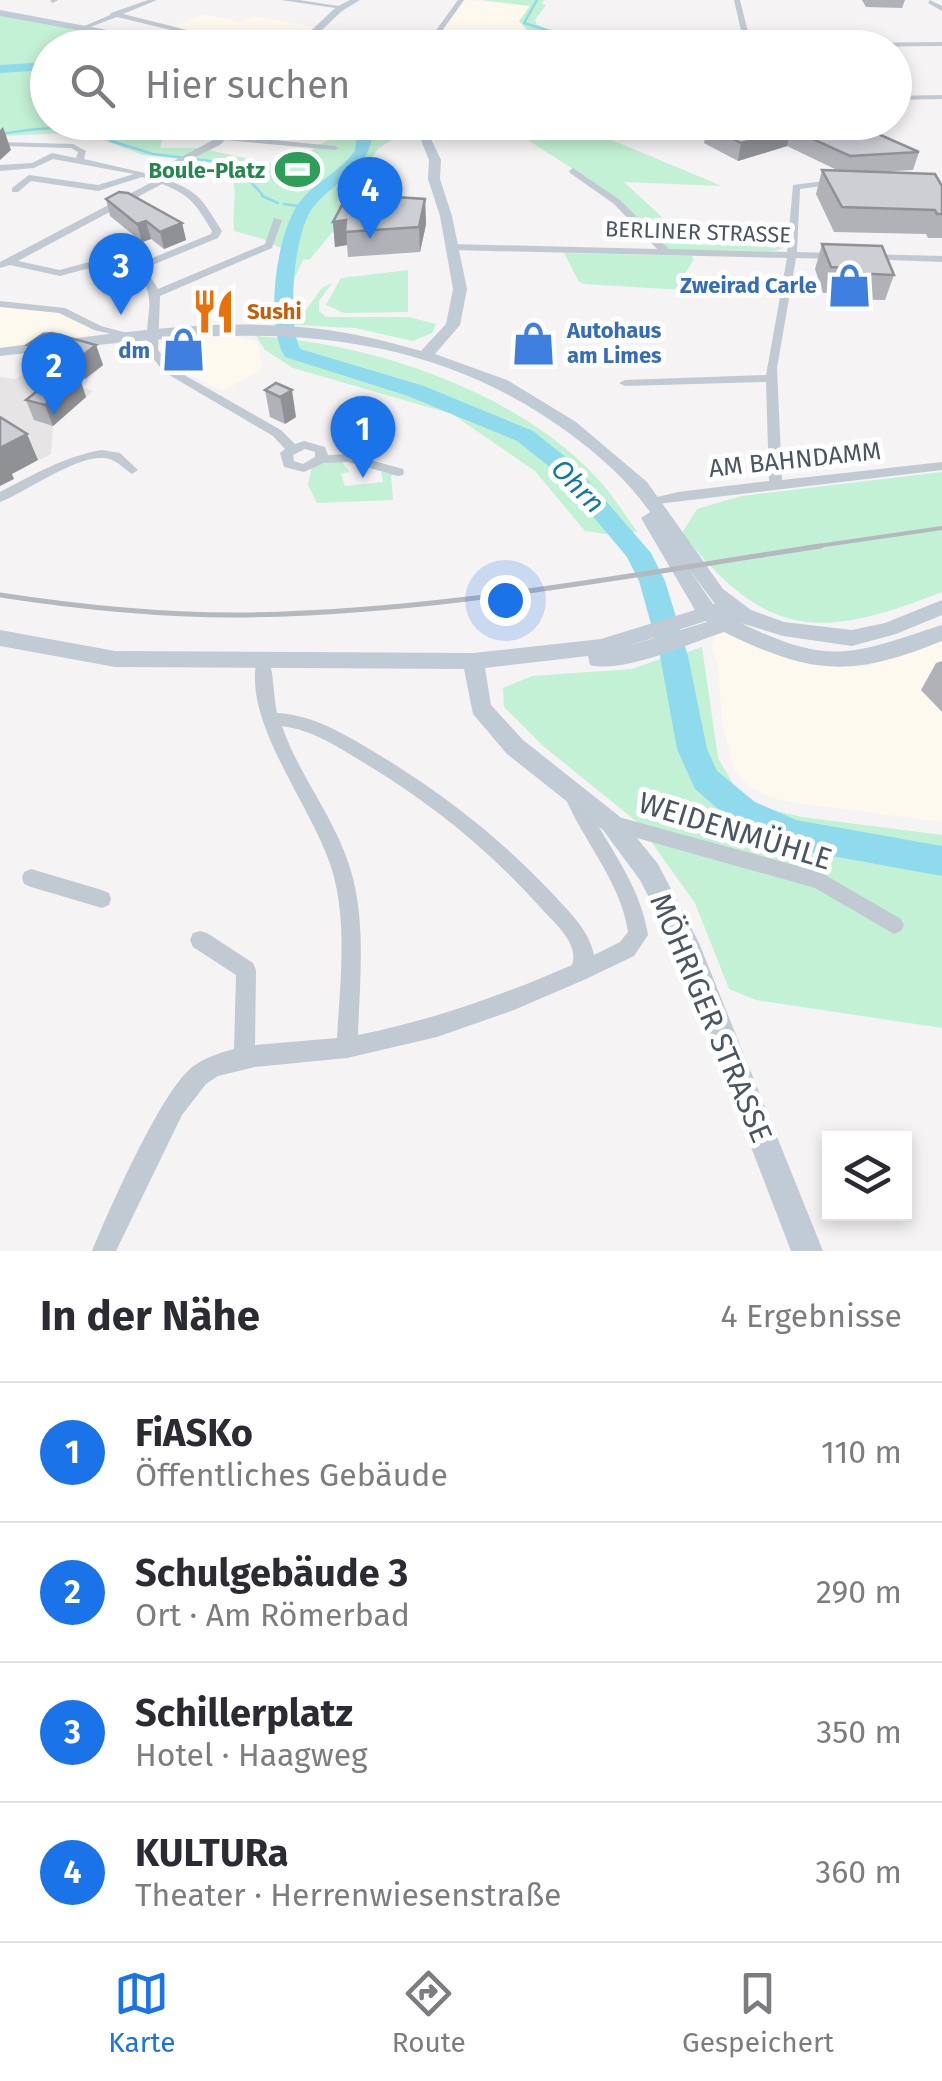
<!DOCTYPE html>
<html lang="de">
<head>
<meta charset="utf-8">
<style>
	body { margin:0; font-family:"Fira Sans",sans-serif; background:#f2f2f3; color:#2b2b33 }
	.controls { position:absolute; right:30px; bottom:30px; display:grid; overflow:hidden; border-radius:0px; box-shadow:0 5px 15px #0003 }
	.controls button { width:90px; height:90px; display:grid; place-items:center; padding:0; border:0; border-bottom:2px solid #e1e1e2; background:#fff; color:#2b2b33; font:50px sans-serif }
	.you { position:absolute; left:505px; top:600px; width:35px; height:35px; margin:-25px; border:8px solid #fff; border-radius:50%; background:#1a73e8; box-shadow:0 0 0 15px #1a73e833 }
	.badge { display:grid; place-items:center; width:65px; height:65px; border-radius:50%; background:#1a73e8; color:#fff; font-size:32px; font-weight:700 }
	.pin { position:absolute; translate:-50% -82px; filter:drop-shadow(0 2px 5px #0008) }
	.pin::after { content:''; position:absolute; top:52px; width:35px; height:30px; background:inherit; clip-path:polygon(0 0,100% 0,50% 100%) }
	.list { margin:0; padding:0; list-style:none }
	h2 { display:flex; justify-content:space-between; align-items:center; height:130px; margin:0; padding:0 40px; font-size:42px }
	h2 small { font-size:32px; font-weight:400; color:#7c7c81 }
	.list li { display:grid; grid-template-columns:65px 1fr auto; gap:30px; align-items:center; box-sizing:border-box; height:140px; padding:0 40px; border-top:2px solid #e1e1e2 }
	.list b { display:block; font-size:38px; white-space:nowrap }
	.list p { margin:0; font-size:32px; white-space:nowrap; color:#7c7c81 }
	.list em { font-size:32px; font-style:normal; color:#7c7c81 }
	.icon { flex:none; width:55px; height:55px; fill:none; stroke:currentColor; stroke-width:2; stroke-linecap:round; stroke-linejoin:round }
	.map { position:relative; flex:none; width:942px; height:1251px; overflow:hidden }
	.search { position:absolute; background:#fff; box-shadow:0 5px 15px #0003; left:30px; right:30px; top:30px; height:110px; display:flex; align-items:center; gap:25px; box-sizing:border-box; padding:0 35px; border-radius:55px; color:#7c7c81; font-size:38px }
	.sheet { height:690px; background:#fff }
	nav { display:flex; justify-content:space-around; align-items:center; box-sizing:border-box; height:140px; border-top:2px solid #e1e1e2; background:#fff; font-size:28px; color:#7c7c81 }
	nav a { display:grid; justify-items:center; gap:5px }
	nav .on { color:#1a73e8 }
	.map>svg:first-child { display:block }
	.commercial { fill:#fdf9ef }
	.education { fill:#e6e4e5 }
	.green { fill:#c3f1d5 }
	.lines { fill:none; stroke-linecap:round; stroke-linejoin:round }
	.stream { stroke:#90daee; stroke-width:2.5 }
	.river { fill:#90daee; fill-rule:evenodd }
	.street { fill:#c1cad2; fill-rule:evenodd }
	.secondary { fill:#c1cbd6; fill-rule:evenodd }
	.rail-far1 { stroke:#b5b8bd; stroke-width:4 }
	.rail { stroke:#b5b8bd; stroke-width:5 }
	.wall { fill:#b0b2b7 }
	.shaded-wall { fill:#909195 }
	.building { fill:#cdcfd5; stroke:#909195; stroke-width:2.5 }
	.labels { text-anchor:middle; dominant-baseline:central; stroke-width:10; stroke-linejoin:round; paint-order:stroke }
	.far-leisure-label { font-size:22px; font-weight:bold; fill:#27864d; stroke:#fff; text-anchor:end }
	.far-street-label { font-size:22px; fill:#4a5661; stroke:#fff }
	.far-shop-label { font-size:22px; font-weight:bold; fill:#366cbe; stroke:#fff; text-anchor:end }
	.far-food-label { font-size:22px; font-weight:bold; fill:#c56008; stroke:#fff; text-anchor:start }
	.street-label { font-size:25px; fill:#4a5661; stroke:#fff }
	.water-label { font-size:28px; font-style:italic; fill:#0c7c9b; stroke:#fff }
	.near-street-label { font-size:30px; fill:#4a5661; stroke:#fff }
</style>
</head>
<body>
<div class="map">
<svg width="942" height="1251" viewBox="0 0 942 1251">
	<rect width="100%" height="100%" fill="#f5f3f3"/>
	<!-- commercial -->
	<path class="commercial" d="M465 0 530 6 525 34H509L557 39 552 47 429 48Z
		M203 14 240 22 254 16 313 27 299 40 283 39 275 45 255 46 171 28Z
		M0 305 68 314 89 327 87 335 0 348Z
		M230 335 257 341 262 366 259 372 222 391 178 368 161 349 180 338Z
		M721 629 787 659 830 666 864 667 942 641V822L802 804 771 798 750 787 734 769 722 724 718 666 711 645Z"/>
	<!-- education -->
	<path class="education" d="M53 352 103 365 81 387 93 391 53 426 51 454 18 471 0 459V377L16 379Z"/>
	<!-- green -->
	<path class="green" d="M482 0H544L542 4 546 5 535 20 537 25 570 36 574 43 569 47H557L562 42 553 35 507 36 525 34 527 30 519 21 530 6Z
		M0 13 118 35 152 47 48 48V122L171 123 165 127 160 148H200L290 168 318 145 339 136 341 130 332 123H401L412 136 395 138 379 148 336 204 355 205 310 259 303 260 294 279 283 278 284 250 263 239 234 231C232 215 237 195 233 182L240 172 215 162 143 155 93 136 66 133 0 136Z
		M566 122 600 123 610 127 595 133 722 186 624 182 691 244 785 247 775 251 668 250 599 186 508 127Z
		M564 253 692 256 694 259 679 284 683 290 584 284 579 282Z
		M408 270V312L344 313 326 305 341 278Z
		M332 283 319 301V311L326 317H409L436 324 432 333 413 341 355 328 295 325 322 288Z
		M256 336C371 343 514 390 595 476 611 492 623 513 637 531L619 536 585 531 535 471 452 414 293 368 265 350Z
		M340 460 350 472 341 474 345 486 383 482 381 471 398 472 391 476 393 500 317 503 308 485 312 466Z
		M942 472V592C820 640 767 640 682 533L697 509 741 496Z
		M702 647 718 758 740 796 769 809 802 817 942 835V848C880 835 750 836 711 781 701 766 685 678 680 655Z
		M666 657 698 792 740 823 801 842 942 867V1028L756 1000 729 989 695 903 637 822 542 745 504 707 503 688 532 676 632 669Z"/>
	<g class="lines">
		<!-- stream -->
		<path class="stream" d="M537 0 524 23 565 36 568 44 560 48
			M0 134C32 130 82 119 110 140
			M369 137 432 122
			M111 141 153 154 202 160
			M204 160 236 166 262 194
			M262 196 278 203
			M284 204 304 207"/>
		<!-- river -->
		<path class="river" d="M48 62V70L0 73V65Z
			M358 122H372C377 167 338 177 314 206 293 231 287 320 300 349L424 386 533 431 572 462 651 553 665 581 688 656 707 749 717 771 755 802 796 820 942 846V876L793 849 733 822 695 789 677 749 660 656 639 581 627 557 556 472 517 441 408 396 285 357C264 324 276 229 302 199 318 181 340 171 355 151Z"/>
		<!-- street -->
		<path class="street" d="M58 0 53 3 50 1 51 0Z
			M148 0H157L123 14 259 48H245L117 17 85 29 80 28 110 15 111 13Z
			M281 0H299L345 7 342 9Z
			M458 0H464L430 48H423Z
			M734 0H740L751 44 942 42V46L745 48Z
			M930 0 942 6V11L928 3Z
			M942 95V99L894 100V96Z
			M229 122H237L239 126 230 136 335 146 339 148 335 150 225 140 220 145 157 176C198 191 199 194 222 231L218 238 145 268 158 289 265 244 274 218 282 220 272 248 160 296 158 350 172 368 281 430 295 444 304 441 325 447 328 455 348 454 403 469 404 472 403 475 398 476 348 462 324 463 304 472 284 467 280 453 285 449 273 436 164 372 148 352C142 307 166 297 123 259L60 276 10 265 0 268V262L154 181 142 177 98 191 31 181 18 192H12V188L29 175 98 185 134 174 53 159 34 168 0 171V165L32 163 52 153 76 158 78 152 71 148 0 146V142L73 144 86 151 84 159 149 174 217 138 187 133V129L222 134 231 126ZM162 184C191 195 197 206 212 231L211 234 140 263 125 252 60 270 18 261ZM305 449 315 452V457L303 464 294 461 293 455Z
			M494 122H540L419 132 415 130 419 128Z
			M573 168 620 200 669 249 787 252 793 185 840 179V183L837 184 800 189 797 252 838 253 843 256 838 259 796 258 777 368 782 480 942 462V470L649 505 647 502 649 499 678 492 769 481 766 382 625 386 619 383 625 380 766 375 787 258 452 250 447 247 452 244 657 249 614 204 570 173 569 171Z
			M866 254 942 256V262L863 259 861 257Z
			M0 301 65 308 101 326 134 335 129 338 94 330 59 313 0 307Z
			M102 450 120 453 138 470 132 474C125 470 120 463 112 460 87 447 25 493 0 502V492C33 475 65 456 102 450Z
			M263 654 268 656C274 673 273 694 277 713 314 715 346 735 376 753 441 792 499 837 551 892 568 911 589 929 594 955L620 942 628 932C621 882 583 841 564 795L567 790 573 788 579 790C601 838 640 881 648 935L634 956 586 979 514 1010 437 1037 347 1058 255 1067 218 1076 206 1084 182 1115 116 1251H92C109 1210 160 1094 191 1068 203 1058 219 1053 234 1049L236 975 193 947 190 940 193 933 200 931 207 933 253 963 256 970 255 1045 337 1038C340 984 347 929 334 877 319 814 238 720 258 656ZM282 726C313 730 340 748 366 764 432 804 489 850 540 907 553 922 580 943 572 965 503 995 433 1020 358 1035 360 973 368 909 344 851 327 808 297 770 282 726Z
			M611 815 820 872 901 919 904 925 901 931 894 934 815 888 605 829 602 823 605 817Z
			M31 869 102 890 109 893 111 899 109 905 102 908 31 887 24 884 22 878 24 872Z"/>
		<!-- secondary -->
		<path class="secondary" d="M350 0H360L342 11 303 48H293L336 7Z
			M0 10 118 32 156 48H142L116 37 0 16Z
			M408 122H419L430 137 441 160 440 179 452 216 467 289 460 325 435 354 507 380 576 422 647 482 723 589 751 610 784 622 852 630 885 623 942 600V615L896 634 852 646 783 636 741 623C831 667 852 654 942 625V641C851 678 811 675 724 632 690 643 623 674 590 665L588 656 485 668 491 705 523 740 619 816 658 864 699 943 823 1251H791L675 949 640 880 603 830 507 754 473 714 464 669 115 667 0 646V630L115 651 473 653 601 639 695 610 641 518 650 512C622 472 579 438 538 412 368 306 188 335 0 356V348C99 336 201 318 300 327 342 330 382 340 421 351L446 324 453 289 440 216 428 179 429 160 420 138ZM688 568 715 604H713ZM706 621 707 622 625 647Z"/>
		<!-- rail-far1 -->
		<path class="rail-far1" d="M804 548 942 528"/>
		<!-- rail -->
		<path class="rail" d="M0 595C78 607 155 615 234 615 431 614 627 575 821 546"/>
	</g>
	<!-- wall -->
	<path class="wall" d="M862 0H905L902 8 866 7Z
		M681 122H851L919 152 913 170 876 172 942 186V238H928L926 234 834 232 816 194 822 170 839 171 787 146 738 161 704 143 705 138 698 134 699 132Z
		M106 199 182 223 186 240 164 249 151 239 142 242 110 216Z
		M425 199 426 224 420 252 348 257 347 245 335 247 333 222Z
		M822 244 894 275 885 300 841 299 840 293H823L815 269Z
		M27 345H96L103 365 85 379 80 378 86 397 53 426 34 420 26 400 60 372 35 365Z
		M276 383 296 417 285 424 270 417 265 390Z
		M942 661V712L921 690 936 663Z"/>
	<!-- shaded-wall -->
	<path class="shaded-wall" d="M3 127 11 150 0 160V130Z
		M791 129 787 146 738 161 741 143Z
		M425 199 426 224 420 252 419 227Z
		M346 220 347 245 335 247 333 222Z
		M146 221 151 239 142 242 137 224Z
		M182 223 186 240 164 249 160 232Z
		M96 345 103 365 85 379 78 359Z
		M79 377 86 397 53 426 45 405Z
		M292 390 296 417 285 424 280 397Z
		M27 434 38 460 12 474 14 479 0 486V448Z"/>
	<!-- building -->
	<path class="building" d="M712 122H851L919 152 850 156 791 129 741 143 707 126 715 124Z
		M822 170 935 174 942 186V214H937L935 210 842 207Z
		M119 192 128 193 182 223 160 232 146 221 137 224 106 199Z
		M348 194 425 199 419 227 345 232 346 220 333 222Z
		M822 244 882 246 894 275 849 273 847 268 831 267Z
		M52 333 96 345 78 359 27 345 43 334Z
		M61 372 79 377 45 405 26 400Z
		M276 383 292 390 280 397 265 390Z
		M0 417 27 434 0 448Z"/>
	<!-- icons -->
	<defs>
		<symbol id="stadium-bare" viewBox="-9 -9 18 18"><path d="M0-5a6.5 5 0 1 0 0 10a6.5 5 0 1 0 0-10ZM-3.5-1.8h7v3.6h-7Z" fill="#2e9e5b" stroke="#fff" stroke-width="2.5" paint-order="stroke"/></symbol>
		<symbol id="shop-bare" viewBox="-9 -9 18 18"><path d="M-5-2.5h2.3a2.7 3.5 0 0 1 5.4 0H5L5.5 6h-11ZM-1.5-2.5h3a1.5 2.3 0 0 0-3 0Z" fill="#3f7fe0" stroke="#fff" stroke-width="2.5" paint-order="stroke"/></symbol>
		<symbol id="restaurant-bare" viewBox="-9 -9 18 18"><path d="M-5-6h1v4h1v-4h1v4h1v-4h1v5L-1.5 .5V6h-2V.5L-5-1ZM5-6V6H3V1.5H1.5Q1.5-4 5-6Z" fill="#e8710a" stroke="#fff" stroke-width="2.5" paint-order="stroke"/></symbol>
	</defs>
	<g fill-rule="evenodd">
		<use href="#stadium-bare" x="266" y="138" width="63" height="63"/>
		<use href="#shop-bare" x="818" y="254" width="63" height="63"/>
		<use href="#restaurant-bare" x="182" y="280" width="63" height="63"/>
		<use href="#shop-bare" x="502" y="312" width="63" height="63"/>
		<use href="#shop-bare" x="152" y="318" width="63" height="63"/>
	</g>
	<g class="labels">
		<!-- far-leisure labels -->
		<g class="far-leisure-label">
			<text x="265" y="170">Boule-Platz</text>
		</g>
		<!-- far-street labels -->
		<g class="far-street-label">
			<text transform="translate(698 232) rotate(2)">BERLINER STRASSE</text>
		</g>
		<!-- far-shop labels -->
		<g class="far-shop-label">
			<text x="817" y="285">Zweirad Carle</text>
			<text x="567" y="330" text-anchor="start">Autohaus<tspan x="567" dy="25">am Limes</tspan></text>
			<text x="150" y="350">dm</text>
		</g>
		<!-- far-food labels -->
		<g class="far-food-label">
			<text x="247" y="311">Sushi</text>
		</g>
		<!-- street labels -->
		<g class="street-label">
			<text transform="translate(795 460) rotate(-6)">AM BAHNDAMM</text>
		</g>
		<!-- water labels -->
		<g class="water-label">
			<text transform="translate(578 486) rotate(46)">Ohrn</text>
		</g>
		<!-- near-street labels -->
		<g class="near-street-label">
			<text transform="translate(735 831) rotate(17)">WEIDENMÜHLE</text>
			<text transform="translate(711 1018) rotate(67)">MÖHRIGER STRASSE</text>
		</g>
	</g>
</svg>
<div class="controls">
<button><svg class="icon" aria-label="layers" viewBox="0 0 24 24"><path d="M12 4l9 5-9 5-9-5zM3 14l9 5 9-5"/></svg></button>
</div>
<div class="you"></div>
<div class="pin badge" style="left:363px;top:478px">1</div>
<div class="pin badge" style="left:54px;top:415px">2</div>
<div class="pin badge" style="left:121px;top:315px">3</div>
<div class="pin badge" style="left:370px;top:239px">4</div>
<div class="search"><svg class="icon" aria-label="search" viewBox="0 0 24 24"><circle cx="10" cy="10" r="6"/><path d="M15 15l6 6"/></svg>Hier suchen</div>
</div>
<section class="sheet">
<h2>In der Nähe<small>4 Ergebnisse</small></h2>
<ul class="list">
<li><span class="badge">1</span><div><b>FiASKo</b><p>Öffentliches Gebäude</p></div><em>110 m</em></li>
<li><span class="badge">2</span><div><b>Schulgebäude 3</b><p>Ort · Am Römerbad</p></div><em>290 m</em></li>
<li><span class="badge">3</span><div><b>Schillerplatz</b><p>Hotel · Haagweg</p></div><em>350 m</em></li>
<li><span class="badge">4</span><div><b>KULTURa</b><p>Theater · Herrenwiesenstraße</p></div><em>360 m</em></li>
</ul>
</section>
<nav>
<a class="on"><svg class="icon" aria-label="map" viewBox="0 0 24 24"><path d="M3 6l6-2 6 2 6-2v14l-6 2-6-2-6 2zM9 4v14M15 6v14"/></svg>Karte</a>
<a><svg class="icon" aria-label="directions" viewBox="0 0 24 24"><path d="M12 3l9 9-9 9-9-9zM9 14v-3h6M13 9l2 2-2 2"/></svg>Route</a>
<a><svg class="icon" aria-label="saved" viewBox="0 0 24 24"><path d="M7 4h10v16l-5-4-5 4z"/></svg>Gespeichert</a>
</nav>
</body>
</html>
